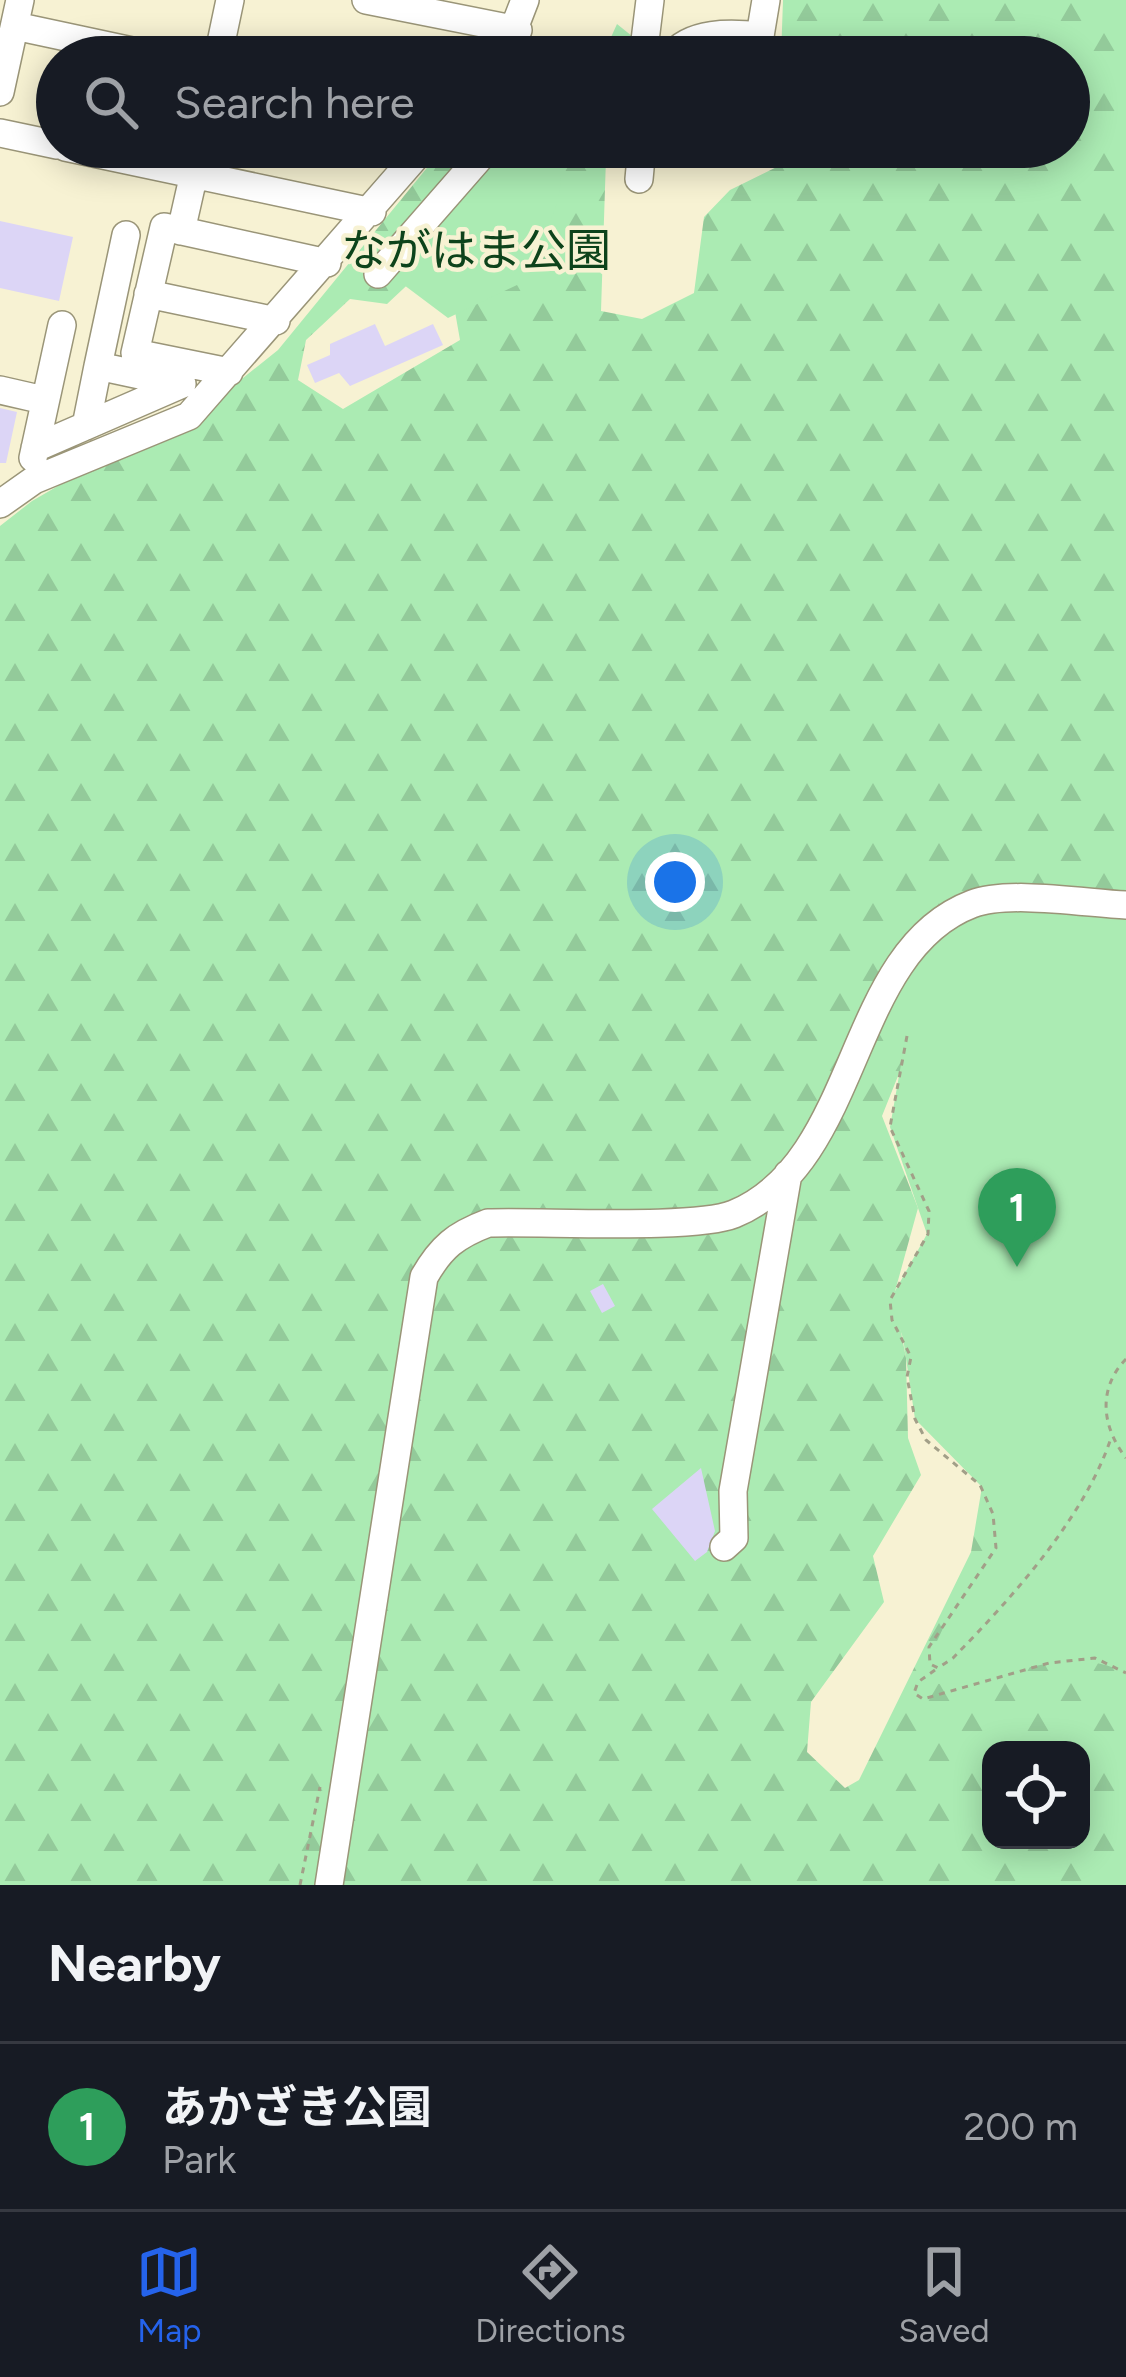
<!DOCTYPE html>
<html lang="en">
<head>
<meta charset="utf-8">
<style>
	body { margin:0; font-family:Figtree,"Noto Sans JP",sans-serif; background:#242831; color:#f1f3f6 }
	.controls { position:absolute; right:36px; bottom:36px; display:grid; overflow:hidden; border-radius:24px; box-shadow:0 6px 30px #0003 }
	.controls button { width:108px; height:108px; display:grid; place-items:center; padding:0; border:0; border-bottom:3px solid #363941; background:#171b24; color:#f1f3f6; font:60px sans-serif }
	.you { position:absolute; left:675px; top:882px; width:42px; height:42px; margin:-30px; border:9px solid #fff; border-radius:50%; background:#1a73e8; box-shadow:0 0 0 18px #1a73e833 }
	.badge { display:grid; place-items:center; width:78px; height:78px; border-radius:50%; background:#2563eb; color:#fff; font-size:39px; font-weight:700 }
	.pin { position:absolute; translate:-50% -99px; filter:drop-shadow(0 3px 6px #0008) }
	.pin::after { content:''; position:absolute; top:63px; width:42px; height:36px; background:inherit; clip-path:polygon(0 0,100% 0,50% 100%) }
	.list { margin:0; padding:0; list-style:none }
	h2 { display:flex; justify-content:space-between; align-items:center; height:156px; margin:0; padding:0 48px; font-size:51px }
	h2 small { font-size:39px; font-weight:400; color:#9ea1a6 }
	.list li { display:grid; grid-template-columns:78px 1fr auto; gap:36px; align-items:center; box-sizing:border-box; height:168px; padding:0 48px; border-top:3px solid #363941 }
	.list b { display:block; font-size:45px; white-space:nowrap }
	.list p { margin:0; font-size:39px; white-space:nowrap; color:#9ea1a6 }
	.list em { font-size:39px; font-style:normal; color:#9ea1a6 }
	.icon { flex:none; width:66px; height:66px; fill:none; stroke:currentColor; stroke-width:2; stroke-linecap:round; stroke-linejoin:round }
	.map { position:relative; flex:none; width:1126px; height:1885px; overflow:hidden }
	.search { position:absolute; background:#171b24; box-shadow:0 6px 30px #0003; left:36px; right:36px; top:36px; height:132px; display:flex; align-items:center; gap:30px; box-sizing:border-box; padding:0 42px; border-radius:66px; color:#9ea1a6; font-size:45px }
	.sheet { height:324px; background:#171b24 }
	nav { display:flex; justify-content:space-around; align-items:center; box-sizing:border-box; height:168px; border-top:3px solid #363941; background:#171b24; font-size:33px; color:#9ea1a6 }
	nav a { display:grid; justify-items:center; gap:6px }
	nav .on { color:#2563eb }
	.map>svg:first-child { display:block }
	.forest { fill:url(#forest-firs); fill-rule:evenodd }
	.park { fill:#abebb3 }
	.building { fill:#dcd5f6 }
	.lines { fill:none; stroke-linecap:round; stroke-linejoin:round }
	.minor-casing { stroke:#9a9578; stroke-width:30 }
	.path { stroke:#a29f88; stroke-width:3; stroke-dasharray:6 6; stroke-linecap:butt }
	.minor { stroke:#fff; stroke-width:27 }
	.labels { text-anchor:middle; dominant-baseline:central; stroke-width:9; stroke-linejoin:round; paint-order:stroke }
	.park-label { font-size:45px; fill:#0d431b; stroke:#f7f2d3 }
</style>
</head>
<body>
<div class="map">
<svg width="1126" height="1885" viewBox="0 0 1126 1885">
	<defs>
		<pattern id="forest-firs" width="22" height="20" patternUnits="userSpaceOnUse" patternTransform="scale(3)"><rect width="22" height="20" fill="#abebb3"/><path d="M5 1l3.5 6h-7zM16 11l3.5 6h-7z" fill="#93ca9a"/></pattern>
	</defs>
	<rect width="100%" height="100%" fill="#f7f2d3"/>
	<!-- forest -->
	<path class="forest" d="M783 0H1126V1132L920 1051 900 1071 882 1116 918 1208 894 1295 906 1358 908 1438 921 1475 873 1556 884 1602 811 1702 807 1752 845 1788 859 1780 971 1552 984 1475 1126 1571V1885H0V526L32 501 238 382 278 350 444 147H476L435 259 387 304 350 299 306 340 298 380 343 409 460 340 454 306 529 147H612L606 158 601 311 642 319 694 293 704 217 730 190 799 156 798 147H1069V57H781ZM991 1750H1081V1840H991Z
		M617 24 658 57H602Z"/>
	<!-- park -->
	<path class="park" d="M501 147H540L561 170C562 221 533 241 517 285L448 318 388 273Z
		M1012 900 1126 903V1673C1053 1637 995 1695 918 1682L951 1611 996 1547 980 1485 915 1419 903 1338 890 1300 927 1234 890 1127 906 1036 881 1032 932 926Z"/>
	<!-- building -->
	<path class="building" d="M0 221 73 237 59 301 0 288Z
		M375 324 385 346 433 324 443 345 350 386 339 373 315 383 307 365 330 355V344Z
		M0 408 17 412 6 463H0Z
		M603 1284 615 1306 602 1313 590 1291Z
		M701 1468 715 1531 707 1552 695 1561 652 1509Z"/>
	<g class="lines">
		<defs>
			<path id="minor" d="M366 0 518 30
				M15 26 160 57
				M218 57 230 0
				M503 57 525 0
				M643 57 650 0
				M671 57C690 31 731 33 760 36
				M765 57 760 36 766 0
				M0 92 20 0
				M0 133 57 145
				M65 147 372 212
				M639 179 642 147
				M181 231 200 147
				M378 274 489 147
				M148 294 276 321
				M229 372 135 353 164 227 327 263
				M0 390 35 398
				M86 426 98 366
				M35 448 182 384 98 366 126 235
				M33 458 62 325
				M0 504 34 480 189 416 424 147
				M724 1547 734 1538 733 1491 788 1174
				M329 1885 424 1277C441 1247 456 1235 488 1223 541 1221 695 1230 734 1214 862 1161 846 952 972 904 1009 890 1085 903 1126 905"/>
		</defs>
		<!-- minor casing -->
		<use href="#minor" class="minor-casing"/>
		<!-- path -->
		<path class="path" d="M907 1036 890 1127 929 1211 928 1234 890 1300 892 1320 911 1357 907 1377 915 1419 926 1440 980 1485 993 1514 996 1548 929 1647 930 1664 938 1668 953 1658C1011 1599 1085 1517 1111 1438
			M1126 1359C1097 1389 1102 1427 1126 1458
			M935 1670 918 1682 914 1693 923 1699 1049 1663 1095 1658 1126 1673
			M300 1885 320 1787"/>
		<!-- minor -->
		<use href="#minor" class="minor"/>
	</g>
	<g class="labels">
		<!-- park labels -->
		<g class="park-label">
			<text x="476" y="250">ながはま公園</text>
		</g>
	</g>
</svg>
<div class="controls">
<button><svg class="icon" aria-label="locate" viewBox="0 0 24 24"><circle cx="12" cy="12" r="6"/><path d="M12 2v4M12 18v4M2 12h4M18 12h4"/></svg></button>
</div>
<div class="you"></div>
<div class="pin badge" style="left:1017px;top:1267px;background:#2e9e5b">1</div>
<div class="search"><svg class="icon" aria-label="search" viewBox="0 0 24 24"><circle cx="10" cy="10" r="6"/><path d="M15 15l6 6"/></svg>Search here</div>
</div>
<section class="sheet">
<h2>Nearby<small></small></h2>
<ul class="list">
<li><span class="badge" style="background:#2e9e5b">1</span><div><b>あかざき公園</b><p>Park</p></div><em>200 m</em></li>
</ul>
</section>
<nav>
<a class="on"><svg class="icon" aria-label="map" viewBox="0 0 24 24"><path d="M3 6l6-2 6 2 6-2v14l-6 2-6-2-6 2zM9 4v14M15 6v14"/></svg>Map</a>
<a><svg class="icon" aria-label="directions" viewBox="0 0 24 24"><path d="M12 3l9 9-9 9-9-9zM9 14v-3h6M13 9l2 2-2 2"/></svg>Directions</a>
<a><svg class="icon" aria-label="saved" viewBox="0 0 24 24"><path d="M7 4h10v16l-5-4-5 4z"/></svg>Saved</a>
</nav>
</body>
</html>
